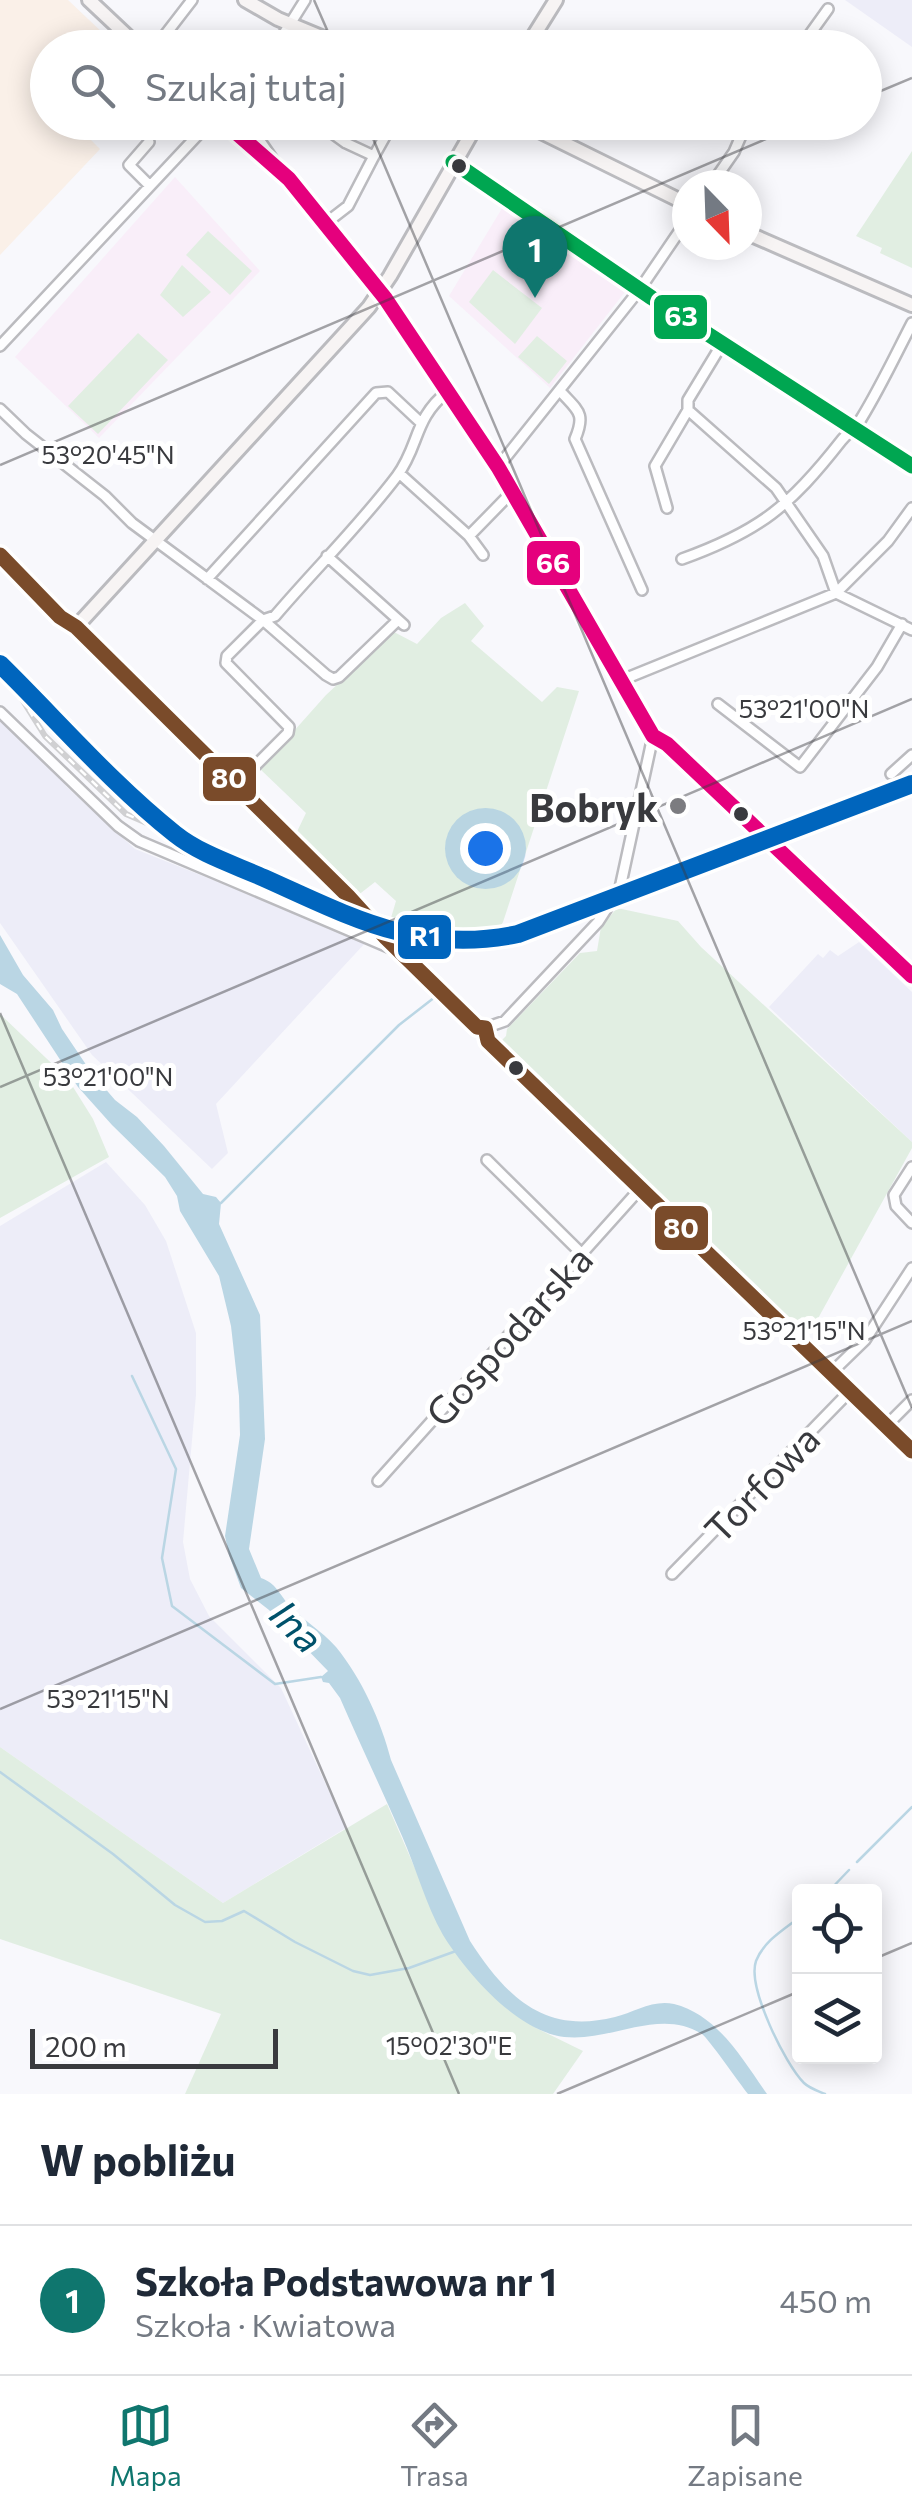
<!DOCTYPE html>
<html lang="pl">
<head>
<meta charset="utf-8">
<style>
	body { margin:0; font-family:Commissioner,sans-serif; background:#f6f6f7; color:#1f2937 }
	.controls { position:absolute; right:30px; bottom:30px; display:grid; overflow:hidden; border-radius:10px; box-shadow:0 5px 25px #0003 }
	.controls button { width:90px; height:90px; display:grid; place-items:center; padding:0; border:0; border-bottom:2px solid #e0e1e3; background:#fff; color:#1f2937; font:50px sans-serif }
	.compass { position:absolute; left:672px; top:170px; width:90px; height:90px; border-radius:50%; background:#fff; box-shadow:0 5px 25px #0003; rotate:157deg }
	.scale { position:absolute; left:30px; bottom:25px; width:248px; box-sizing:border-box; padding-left:10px; border:5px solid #393a3e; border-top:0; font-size:28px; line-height:35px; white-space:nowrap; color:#393a3e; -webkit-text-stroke:8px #fff; paint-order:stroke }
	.you { position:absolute; left:485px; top:848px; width:35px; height:35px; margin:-25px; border:8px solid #fff; border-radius:50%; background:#1a73e8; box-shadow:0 0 0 15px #1a73e833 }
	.badge { display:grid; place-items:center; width:65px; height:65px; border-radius:50%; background:#0f766e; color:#fff; font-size:32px; font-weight:700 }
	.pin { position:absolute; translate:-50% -82px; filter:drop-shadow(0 2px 5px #0008) }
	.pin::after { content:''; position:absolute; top:52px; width:35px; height:30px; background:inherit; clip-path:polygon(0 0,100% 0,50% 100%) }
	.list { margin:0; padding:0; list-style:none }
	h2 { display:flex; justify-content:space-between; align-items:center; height:130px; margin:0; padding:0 40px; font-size:42px }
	h2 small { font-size:32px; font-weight:400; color:#747a83 }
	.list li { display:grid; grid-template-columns:65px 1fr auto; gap:30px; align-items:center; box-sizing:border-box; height:150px; padding:0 40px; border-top:2px solid #e0e1e3 }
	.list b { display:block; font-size:38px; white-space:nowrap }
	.list p { margin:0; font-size:32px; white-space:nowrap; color:#747a83 }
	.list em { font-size:32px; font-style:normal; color:#747a83 }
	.icon { flex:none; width:55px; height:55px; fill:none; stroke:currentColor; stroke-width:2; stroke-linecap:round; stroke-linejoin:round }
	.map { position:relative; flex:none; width:912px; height:2094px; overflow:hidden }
	.search { position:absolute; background:#fff; box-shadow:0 5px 25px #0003; left:30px; right:30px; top:30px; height:110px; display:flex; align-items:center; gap:25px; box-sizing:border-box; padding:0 35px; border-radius:55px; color:#747a83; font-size:38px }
	.sheet { height:280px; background:#fff }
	nav { display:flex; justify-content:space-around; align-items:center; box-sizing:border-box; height:140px; border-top:2px solid #e0e1e3; background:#fff; font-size:28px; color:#747a83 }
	nav a { display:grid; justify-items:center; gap:5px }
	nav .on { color:#0f766e }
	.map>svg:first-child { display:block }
	.built { fill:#ededf8 }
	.education { fill:#f9eef9 }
	.medical { fill:#faf0e8 }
	.green { fill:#e1eee2 }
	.water { fill:#bad6e4 }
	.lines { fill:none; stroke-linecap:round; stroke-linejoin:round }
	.stream { stroke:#bad6e4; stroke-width:2.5 }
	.street-casing { stroke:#bbbbbf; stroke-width:14 }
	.secondary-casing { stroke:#bbbbbf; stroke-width:18 }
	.street { stroke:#fefeff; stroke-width:9 }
	.secondary { stroke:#f7f4f4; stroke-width:12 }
	.rail-casing { stroke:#d0d0d2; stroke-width:6 }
	.rail { stroke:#fff; stroke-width:2.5; stroke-dasharray:8; stroke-linecap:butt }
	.bus-1-casing { stroke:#fff; stroke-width:22 }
	.bus-2-casing { stroke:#fff; stroke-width:22 }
	.bus-3-casing { stroke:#fff; stroke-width:22 }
	.bus-1 { stroke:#e5007d; stroke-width:15 }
	.bus-2 { stroke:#00a651; stroke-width:15 }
	.bus-3 { stroke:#7a4b2a; stroke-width:15 }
	.rail-1-casing { stroke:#fff; stroke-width:25 }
	.rail-1 { stroke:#0065bd; stroke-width:18 }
	.ticks { fill:none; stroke:#393a3e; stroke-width:2.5; stroke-opacity:0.45 }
	.bus-dot { fill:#393a3e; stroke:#fff; stroke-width:4 }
	.poi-dot { fill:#7c7c80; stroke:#fff; stroke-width:4 }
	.labels { text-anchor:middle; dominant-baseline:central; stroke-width:10; stroke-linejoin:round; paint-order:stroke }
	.poi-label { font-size:38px; font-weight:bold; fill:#393a3e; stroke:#fff; text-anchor:end }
	.street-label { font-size:38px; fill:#393a3e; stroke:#fff }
	.water-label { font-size:40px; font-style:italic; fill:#00526b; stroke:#fff }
	.ticks-label { font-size:25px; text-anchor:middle; fill:#393a3e; stroke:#fff; stroke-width:10; stroke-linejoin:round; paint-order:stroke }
	.line-badge { stroke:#fff; stroke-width:4 }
	.badge-label { font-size:28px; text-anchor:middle; font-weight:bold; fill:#fff }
</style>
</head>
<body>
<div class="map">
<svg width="912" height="2094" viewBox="0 0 912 2094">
	<rect width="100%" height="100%" fill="#f8f8fc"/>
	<!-- built -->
	<path class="built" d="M845 0H912V47Z
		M0 717 57 772 66 786 135 849 367 941 216 1104 228 1153 212 1169 92 1055 0 923Z
		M859 942 912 992V1142L769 1007 818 954 823 958 830 950 838 956Z
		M106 1162 145 1205 166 1241 196 1333V1395L183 1542 190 1579 209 1616 281 1688 346 1828 223 1903 0 1747V1226Z"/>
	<!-- education -->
	<path class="education" d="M175 177 260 271 99 438 15 357Z
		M504 205 628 288 550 388 449 296Z"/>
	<!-- medical -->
	<path class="medical" d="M0 0H68L106 36 95 47 48 48V122L92 123 86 135 100 149 0 255Z"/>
	<!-- green -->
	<path class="green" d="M912 151V268L880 253 882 248 856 236Z
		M208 231 252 271 230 295 186 255Z
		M182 265 211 292 183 317 160 295Z
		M493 270 542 308 515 344 469 302Z
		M138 333 168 360 98 434 68 406Z
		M537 336 567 361 549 384 518 357Z
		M465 603 484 626 471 641 542 702 557 687 579 691 503 922 492 941 388 928 396 901 375 882 357 896 293 840 306 813 260 769 326 695 394 632 417 644 441 618Z
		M617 908 678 921 701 947 912 1142V1148L805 1342 500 1042 506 1036 507 1029 580 953 597 951 601 927Z
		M0 1014 68 1079 93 1119 109 1157 0 1218Z
		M0 1747 223 1903 387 1804 444 1935 461 1957 534 2027 583 2051 553 2094H185L221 2014 0 1939Z"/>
	<!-- water -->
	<path class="water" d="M0 935 23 975 53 1010 62 1029 91 1072 115 1100 137 1117 164 1146 203 1194 216 1197 221 1203 219 1224 260 1315 265 1439 249 1549 261 1578C276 1583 279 1594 289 1605 303 1620 322 1631 336 1647 362 1679 381 1721 391 1760L470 1941C506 1996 543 2035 615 2017 634 2012 654 1999 674 2004 718 2015 743 2060 767 2094H748C740 2084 708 2038 702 2034 656 2005 603 2048 554 2035 510 2023 466 1972 443 1935 426 1905 416 1868 402 1836 382 1790 360 1744 340 1698L329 1683 323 1682 321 1677 328 1671 269 1610 241 1588 229 1555 225 1536 240 1435 239 1396 231 1326 219 1276 180 1211 177 1196 165 1177 112 1125 78 1087 17 994 0 984Z"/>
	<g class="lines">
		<!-- stream -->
		<path class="stream" d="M221 1203 399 1025 435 997
			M132 1376 176 1469 162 1558 172 1606 275 1684 321 1677
			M0 1772 113 1854 175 1905 205 1922 222 1921 244 1911 295 1942 353 1971 370 1975 409 1968 456 1951
			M857 1862 912 1807
			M828 1892 849 1870
			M800 1917C783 1930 764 1941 756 1961 747 1987 785 2064 804 2083 809 2088 818 2091 825 2094"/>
		<defs>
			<path id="street" d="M155 48 192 0
				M275 48 305 0
				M800 48 828 9
				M247 122 274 161
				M317 122 346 143 374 156 393 122
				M149 142 129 165 150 186
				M453 162 652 298 912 466
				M711 185 734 152 747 122
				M326 223 348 206 374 156
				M380 292 498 467 653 736 667 744 912 976
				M0 346 210 122
				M560 391C578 411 586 413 575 439L642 590
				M0 409 26 434 105 496 132 523 263 620 326 675 333 679 339 677 398 620
				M688 410 776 488 823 556 836 593
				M498 467 640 289 687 220
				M399 473 469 536 483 555
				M667 508 655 466 688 410V400L722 344
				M469 536 513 491
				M327 556 404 625
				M682 559C760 531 790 506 841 441 847 433 856 428 861 419 880 388 896 354 912 323
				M207 579 376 393 388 392 420 422
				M836 593 888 541 912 508
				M76 627 348 896 386 938 477 1027 485 1028 488 1041 912 1451
				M622 680 836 593 912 630
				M718 704 800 767 877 667 902 624
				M0 712 118 826 139 841 393 949
				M891 774 912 755
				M235 786 288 733 289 727 226 663 227 656 263 620 275 616C315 569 360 525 397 476 420 445 413 419 448 391
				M485 1028 505 1021 598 922 620 888 653 736
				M487 1160 581 1253
				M912 1167 894 1195 896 1206 912 1223
				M831 1373 865 1340 912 1268
				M886 1426 912 1400
				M378 1481 639 1190
				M672 1574 850 1391"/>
			<path id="secondary" d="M89 0 140 48
				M245 0 278 19 348 48
				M526 48 556 0
				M224 122 289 179 380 292
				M521 122 687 204
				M747 233 912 305
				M0 555 60 617 76 627 369 307 390 276 478 122"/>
		</defs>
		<!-- street casing -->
		<use href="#street" class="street-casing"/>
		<!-- secondary casing -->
		<use href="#secondary" class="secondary-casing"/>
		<!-- street -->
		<use href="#street" class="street"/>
		<!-- secondary -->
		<use href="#secondary" class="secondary"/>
		<defs>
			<path id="rail" d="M0 664C57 720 112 784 175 834 200 854 235 865 264 878 351 917 419 955 518 934L912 784
				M20 696 45 736 126 814 163 830"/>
		</defs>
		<!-- rail casing -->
		<use href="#rail" class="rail-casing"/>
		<!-- rail -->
		<use href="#rail" class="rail"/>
		<defs>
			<path id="bus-1" d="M224 122 289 179 385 298 498 467 653 736 667 744 912 976"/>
			<path id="bus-2" d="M453 162 652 298 912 466"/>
			<path id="bus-3" d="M0 555 60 617 76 627 348 896 386 938 477 1027 485 1028 488 1041 912 1451"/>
		</defs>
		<!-- bus-1 casing -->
		<use href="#bus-1" class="bus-1-casing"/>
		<!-- bus-2 casing -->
		<use href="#bus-2" class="bus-2-casing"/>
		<!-- bus-3 casing -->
		<use href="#bus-3" class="bus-3-casing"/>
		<!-- bus-1 -->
		<use href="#bus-1" class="bus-1"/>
		<!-- bus-2 -->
		<use href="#bus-2" class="bus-2"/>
		<!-- bus-3 -->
		<use href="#bus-3" class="bus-3"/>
		<defs>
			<path id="rail-1" d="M0 664C57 720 112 784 175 834 200 854 235 865 264 878 351 917 419 955 518 934L912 784"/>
		</defs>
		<!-- rail-1 casing -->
		<use href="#rail-1" class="rail-1-casing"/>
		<!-- rail-1 -->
		<use href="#rail-1" class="rail-1"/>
	</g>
	<!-- ticks -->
	<path class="ticks" d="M314 0 335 48M864 98 912 78M366 122 912 1408M0 465 806 122M0 1013 459 2094M0 1087 912 699M0 1709 912 1321M874 1959 912 1943M557 2094 800 1991"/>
	<!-- markers -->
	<g class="bus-dot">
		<circle cx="459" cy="166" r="9"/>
		<circle cx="741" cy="814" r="9"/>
		<circle cx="516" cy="1068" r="9"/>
	</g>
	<circle class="poi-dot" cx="678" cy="806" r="10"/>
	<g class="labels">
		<!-- poi labels -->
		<g class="poi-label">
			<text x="658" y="806">Bobryk</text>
		</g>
		<!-- street labels -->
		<g class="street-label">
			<text transform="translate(508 1335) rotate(-48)">Gospodarska</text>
			<text transform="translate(761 1483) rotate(-46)">Torfowa</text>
		</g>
		<!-- water labels -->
		<g class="water-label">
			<text transform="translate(298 1625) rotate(45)">Ina</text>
		</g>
	</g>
	<g class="ticks-label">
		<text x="108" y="464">53°20'45"N</text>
		<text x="804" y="718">53°21'00"N</text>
		<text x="108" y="1086">53°21'00"N</text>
		<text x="804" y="1340">53°21'15"N</text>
		<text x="108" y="1708">53°21'15"N</text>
		<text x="449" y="2055">15°02'30"E</text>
	</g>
	<g class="line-badge">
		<rect x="652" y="293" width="57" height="48" rx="10" fill="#00a651"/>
		<rect x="525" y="539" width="57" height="48" rx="10" fill="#e5007d"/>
		<rect x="201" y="755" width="57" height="48" rx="10" fill="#7a4b2a"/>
		<rect x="396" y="913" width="57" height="48" rx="10" fill="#0065bd"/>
		<rect x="653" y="1204" width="57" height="48" rx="10" fill="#7a4b2a"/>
	</g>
	<g class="badge-label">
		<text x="681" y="326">63</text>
		<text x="553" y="573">66</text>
		<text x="229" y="788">80</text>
		<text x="425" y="946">R1</text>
		<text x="681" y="1238">80</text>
	</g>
</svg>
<div class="controls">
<button><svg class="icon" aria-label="locate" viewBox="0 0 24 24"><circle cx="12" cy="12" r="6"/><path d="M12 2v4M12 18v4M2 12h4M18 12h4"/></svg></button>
<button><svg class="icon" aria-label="layers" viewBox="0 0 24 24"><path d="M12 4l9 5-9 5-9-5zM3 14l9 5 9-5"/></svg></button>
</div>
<svg class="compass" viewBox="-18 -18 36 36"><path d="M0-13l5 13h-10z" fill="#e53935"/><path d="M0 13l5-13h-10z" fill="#747a83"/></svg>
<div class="scale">200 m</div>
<div class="you"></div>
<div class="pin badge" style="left:535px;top:298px">1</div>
<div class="search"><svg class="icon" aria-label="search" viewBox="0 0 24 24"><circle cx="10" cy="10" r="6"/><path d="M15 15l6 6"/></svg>Szukaj tutaj</div>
</div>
<section class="sheet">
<h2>W pobliżu<small></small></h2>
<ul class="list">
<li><span class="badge">1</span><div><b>Szkoła Podstawowa nr 1</b><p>Szkoła · Kwiatowa</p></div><em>450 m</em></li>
</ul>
</section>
<nav>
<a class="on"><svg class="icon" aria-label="map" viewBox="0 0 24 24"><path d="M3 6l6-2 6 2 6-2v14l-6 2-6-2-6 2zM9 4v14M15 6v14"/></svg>Mapa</a>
<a><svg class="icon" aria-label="directions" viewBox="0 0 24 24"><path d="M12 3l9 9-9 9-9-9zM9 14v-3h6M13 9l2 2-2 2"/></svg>Trasa</a>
<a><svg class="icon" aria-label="saved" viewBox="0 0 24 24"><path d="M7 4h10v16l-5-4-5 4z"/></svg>Zapisane</a>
</nav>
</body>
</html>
